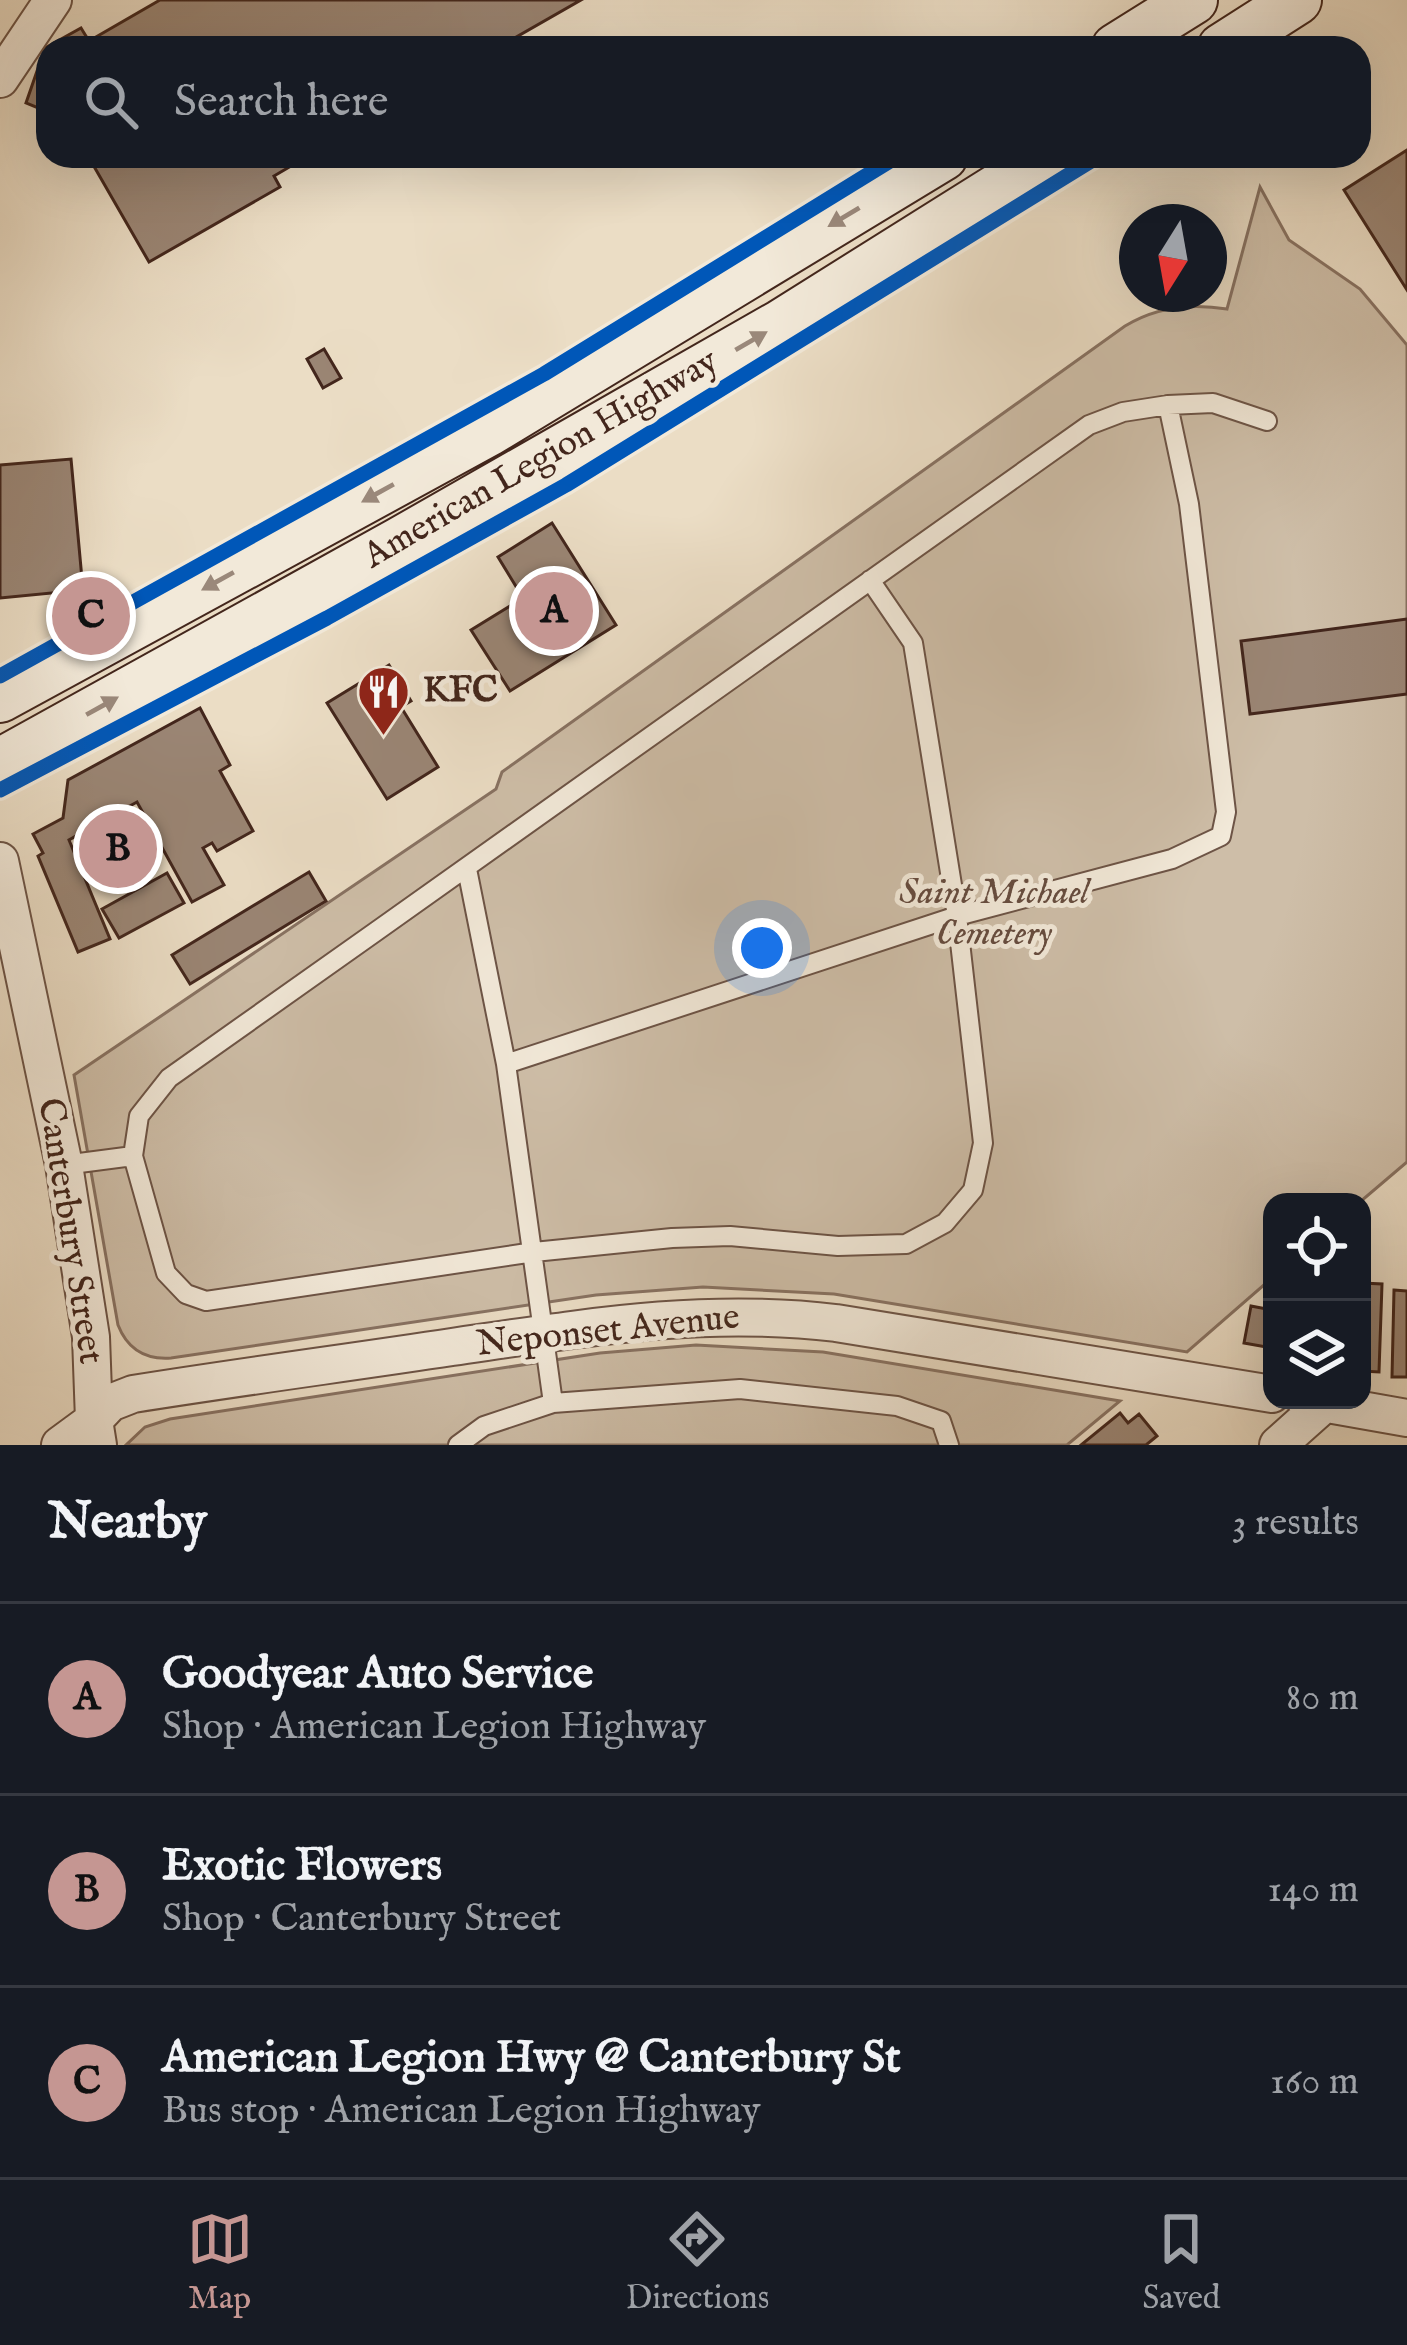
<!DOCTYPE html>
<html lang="en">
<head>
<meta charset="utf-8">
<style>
	body { margin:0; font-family:"IM FELL English",serif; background:#242831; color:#f1f3f6 }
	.controls { position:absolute; right:36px; bottom:36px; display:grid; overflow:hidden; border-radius:24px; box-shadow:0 12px 48px #0002 }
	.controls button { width:108px; height:108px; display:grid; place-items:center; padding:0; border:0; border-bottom:3px solid #363941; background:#171b24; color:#f1f3f6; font:60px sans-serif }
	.compass { position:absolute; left:1119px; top:204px; width:108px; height:108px; border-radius:50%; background:#171b24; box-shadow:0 12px 48px #0002; rotate:191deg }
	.you { position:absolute; left:762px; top:948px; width:42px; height:42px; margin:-30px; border:9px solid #fff; border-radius:50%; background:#1a73e8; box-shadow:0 0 0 18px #1a73e833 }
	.badge { display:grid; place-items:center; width:78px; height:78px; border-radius:50%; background:#c59692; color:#111; font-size:39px; font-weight:700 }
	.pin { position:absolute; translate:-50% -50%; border:6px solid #fff; box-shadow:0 3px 12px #0006 }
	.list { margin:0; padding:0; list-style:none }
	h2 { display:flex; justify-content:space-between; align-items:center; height:156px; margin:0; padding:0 48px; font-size:51px }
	h2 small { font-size:39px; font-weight:400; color:#9ea1a6 }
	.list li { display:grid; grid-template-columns:78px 1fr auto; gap:36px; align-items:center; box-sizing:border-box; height:192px; padding:0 48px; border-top:3px solid #363941 }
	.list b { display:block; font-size:45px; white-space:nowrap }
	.list p { margin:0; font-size:39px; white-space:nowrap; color:#9ea1a6 }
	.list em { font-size:39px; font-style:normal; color:#9ea1a6 }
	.icon { flex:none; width:66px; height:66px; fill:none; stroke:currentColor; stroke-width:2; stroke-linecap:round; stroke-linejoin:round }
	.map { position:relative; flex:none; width:1407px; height:1445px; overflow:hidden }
	.search { position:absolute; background:#171b24; box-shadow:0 12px 48px #0002; left:36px; right:36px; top:36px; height:132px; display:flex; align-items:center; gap:30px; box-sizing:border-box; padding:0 42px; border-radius:36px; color:#9ea1a6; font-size:45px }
	.sheet { height:732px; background:#171b24 }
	nav { display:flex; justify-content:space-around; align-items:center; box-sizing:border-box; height:168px; border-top:3px solid #363941; background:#171b24; font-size:33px; color:#9ea1a6 }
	nav a { display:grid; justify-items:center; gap:6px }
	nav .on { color:#c59692 }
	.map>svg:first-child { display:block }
	.green { fill:#cebea8; stroke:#887262; stroke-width:3 }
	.building { fill:#9a8574; stroke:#43261c; stroke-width:3 }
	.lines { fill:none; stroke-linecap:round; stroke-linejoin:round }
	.service-casing { stroke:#6d5446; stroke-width:22 }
	.minor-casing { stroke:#6d5446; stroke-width:40 }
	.secondary-casing { stroke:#43261c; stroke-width:52 }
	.service { stroke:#f2e9d9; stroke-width:18 }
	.minor { stroke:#f2e9d9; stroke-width:36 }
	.secondary { stroke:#f2e9d9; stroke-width:48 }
	.cycleway-casing { stroke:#f2e9d9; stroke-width:22 }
	.cycleway { stroke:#0057b8; stroke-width:15 }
	.oneway { fill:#9a887a }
	.labels { text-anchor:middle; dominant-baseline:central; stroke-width:10; stroke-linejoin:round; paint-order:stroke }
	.street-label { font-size:36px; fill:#43261c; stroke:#f2e9d9 }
	.poi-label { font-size:36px; font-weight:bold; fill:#43261c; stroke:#f2e9d9; text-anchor:start }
	.park-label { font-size:36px; font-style:italic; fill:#664c3f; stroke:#f2e9d9 }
</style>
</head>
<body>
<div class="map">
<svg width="1407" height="1445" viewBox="0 0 1407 1445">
	<rect width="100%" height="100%" fill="#ebddc5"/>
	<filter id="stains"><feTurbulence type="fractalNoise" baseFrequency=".00167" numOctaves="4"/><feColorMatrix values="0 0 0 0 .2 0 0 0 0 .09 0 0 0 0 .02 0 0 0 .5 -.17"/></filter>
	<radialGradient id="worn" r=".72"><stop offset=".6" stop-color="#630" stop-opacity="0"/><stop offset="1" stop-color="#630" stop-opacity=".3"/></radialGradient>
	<!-- green -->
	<path class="green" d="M1260 187 1289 240 1360 289 1407 345V1162L1360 1202H1272V1278L1187 1352 834 1294 703 1287 596 1295 171 1358C144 1360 127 1348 118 1325L74 1075 496 789 502 772 1125 326C1156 307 1191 303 1227 309Z
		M696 1345 823 1352 1120 1401 1067 1445H126L145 1427 170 1419 600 1353Z"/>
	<!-- building -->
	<path class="building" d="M160 0H581L497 48H48V112L26 103 45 48 81 28 89 41Z
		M1407 150V290L1344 190Z
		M88 156H308L274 176 280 187 149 262Z
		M324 349 341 378 323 388 307 359Z
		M71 459 83 590 0 598V465Z
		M552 523 616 625 510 691 471 630 523 598 498 557Z
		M1407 619V694L1250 714 1241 641Z
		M389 665 411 701 401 707 438 767 387 799 327 703Z
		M200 708 230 765 220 771 253 831 217 851 212 843 203 848 224 885 192 902 137 802 69 840 110 939 78 952 38 856 43 853 33 834 63 818 68 780Z
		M125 817 149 860 111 881 88 838Z
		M309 872 326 901 190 984 172 955Z
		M167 873 184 903 119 938 102 909Z
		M1362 1283 1382 1284 1379 1372 1362 1371Z
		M1394 1290 1407 1291V1377H1392Z
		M1251 1306 1272 1310V1348L1244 1343Z
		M1120 1413 1128 1423 1139 1414 1157 1436 1146 1445H1081Z"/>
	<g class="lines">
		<defs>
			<path id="service" d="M1168 405 1213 403 1267 421
				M467 869 506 1064 553 1403
				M506 1064 957 916 1172 859 1221 836 1226 812 1189 504 1168 405 1123 412 1089 425C782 643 476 861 169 1078L139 1116 133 1156 166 1273 186 1294 206 1301 534 1252 672 1238 730 1236 838 1246 906 1244 945 1223 973 1190 983 1143 957 916 913 643 870 580
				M64 1165 133 1156
				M458 1445 484 1426 553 1403 740 1389 897 1406 941 1421 949 1445"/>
			<path id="minor" d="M0 79 53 0
				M0 861 64 1165 91 1337 94 1420 60 1445
				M1305 1400 1407 1418
				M98 1445 94 1420 110 1403 133 1394C239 1377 346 1363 452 1347 583 1328 703 1307 836 1323L1272 1394
				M1278 1445 1325 1403"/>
			<path id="secondary" d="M1116 48 1193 0
				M1222 48 1297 0
				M0 698 488 432 943 156
				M0 763 399 542 781 324 1049 156"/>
		</defs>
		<!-- service casing -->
		<use href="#service" class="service-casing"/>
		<!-- minor casing -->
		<use href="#minor" class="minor-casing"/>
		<!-- secondary casing -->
		<use href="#secondary" class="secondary-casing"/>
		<!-- service -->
		<use href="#service" class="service"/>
		<!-- minor -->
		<use href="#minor" class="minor"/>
		<!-- secondary -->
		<use href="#secondary" class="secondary"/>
		<defs>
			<path id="cycleway" d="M0 676 544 374 898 156
				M0 790 327 618 566 485 1099 156"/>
		</defs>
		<!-- cycleway casing -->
		<use href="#cycleway" class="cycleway-casing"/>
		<!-- cycleway -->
		<use href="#cycleway" class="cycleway"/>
	</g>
	<!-- one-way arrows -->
	<defs><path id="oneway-solid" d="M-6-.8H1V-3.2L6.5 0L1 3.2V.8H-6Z" transform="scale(3)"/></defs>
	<g class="oneway">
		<use href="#oneway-solid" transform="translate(844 217) rotate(149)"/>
		<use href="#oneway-solid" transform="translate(751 341) rotate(-30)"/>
		<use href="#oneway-solid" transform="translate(378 493) rotate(151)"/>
		<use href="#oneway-solid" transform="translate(218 581) rotate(151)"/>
		<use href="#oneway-solid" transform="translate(102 706) rotate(-29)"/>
	</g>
	<!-- icons -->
	<defs>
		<symbol id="restaurant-pin" viewBox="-11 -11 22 30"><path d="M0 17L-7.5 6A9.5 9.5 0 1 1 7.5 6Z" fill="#8f2418" stroke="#f2e9d9"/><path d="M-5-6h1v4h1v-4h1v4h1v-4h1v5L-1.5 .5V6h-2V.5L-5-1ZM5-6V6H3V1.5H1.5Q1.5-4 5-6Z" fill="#fff"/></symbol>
	</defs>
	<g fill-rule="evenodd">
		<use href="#restaurant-pin" x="354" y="662" width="59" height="81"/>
	</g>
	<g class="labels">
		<!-- street labels -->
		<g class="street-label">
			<text transform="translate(541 459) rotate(-30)">American Legion Highway</text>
			<text transform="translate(70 1231) rotate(81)">Canterbury Street</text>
			<text transform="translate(608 1331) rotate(-6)">Neponset Avenue</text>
		</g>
		<!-- poi labels -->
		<g class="poi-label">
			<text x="423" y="691">KFC</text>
		</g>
		<!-- park labels -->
		<g class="park-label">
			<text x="994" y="893">Saint Michael<tspan x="994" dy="41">Cemetery</tspan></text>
		</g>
	</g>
	<rect width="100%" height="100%" filter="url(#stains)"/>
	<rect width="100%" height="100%" fill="url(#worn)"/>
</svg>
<div class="controls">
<button><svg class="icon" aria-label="locate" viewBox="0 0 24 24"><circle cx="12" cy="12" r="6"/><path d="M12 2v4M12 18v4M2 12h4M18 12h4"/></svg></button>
<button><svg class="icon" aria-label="layers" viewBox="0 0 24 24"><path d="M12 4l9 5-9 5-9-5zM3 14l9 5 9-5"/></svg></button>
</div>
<svg class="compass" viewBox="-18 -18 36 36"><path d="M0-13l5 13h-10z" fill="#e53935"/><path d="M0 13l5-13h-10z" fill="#9ea1a6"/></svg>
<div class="you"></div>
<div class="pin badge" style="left:554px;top:611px">A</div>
<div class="pin badge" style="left:118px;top:849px">B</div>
<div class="pin badge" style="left:91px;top:616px">C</div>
<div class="search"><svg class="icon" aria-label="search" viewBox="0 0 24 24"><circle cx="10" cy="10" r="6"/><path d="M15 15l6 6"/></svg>Search here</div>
</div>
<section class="sheet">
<h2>Nearby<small>3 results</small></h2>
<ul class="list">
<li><span class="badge">A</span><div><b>Goodyear Auto Service</b><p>Shop · American Legion Highway</p></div><em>80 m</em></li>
<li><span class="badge">B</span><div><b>Exotic Flowers</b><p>Shop · Canterbury Street</p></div><em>140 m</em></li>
<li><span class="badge">C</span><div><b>American Legion Hwy @ Canterbury St</b><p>Bus stop · American Legion Highway</p></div><em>160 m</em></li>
</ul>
</section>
<nav>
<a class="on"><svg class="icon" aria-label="map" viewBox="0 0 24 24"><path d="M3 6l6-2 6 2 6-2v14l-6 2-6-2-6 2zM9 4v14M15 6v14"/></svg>Map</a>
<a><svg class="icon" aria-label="directions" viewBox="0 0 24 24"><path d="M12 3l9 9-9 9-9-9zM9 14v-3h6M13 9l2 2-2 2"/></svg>Directions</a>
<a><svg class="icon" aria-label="saved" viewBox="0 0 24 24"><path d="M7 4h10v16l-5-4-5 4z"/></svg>Saved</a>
</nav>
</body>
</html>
